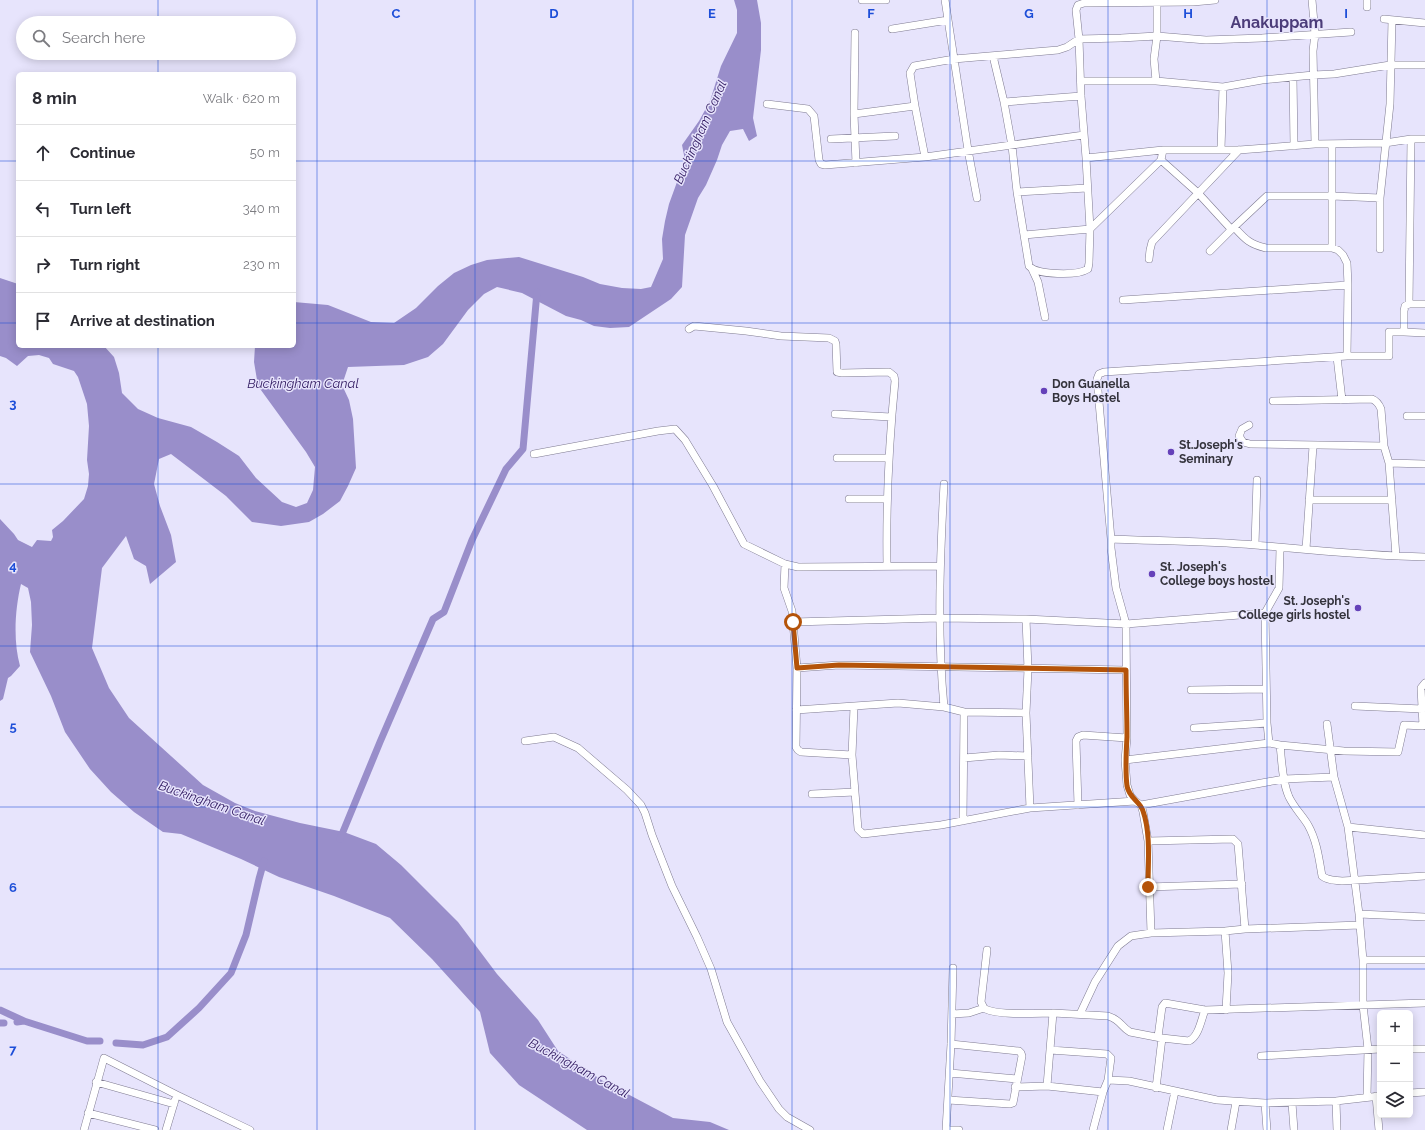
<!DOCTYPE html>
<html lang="en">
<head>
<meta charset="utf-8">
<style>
	body { margin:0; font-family:Raleway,sans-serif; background:#f7f7f7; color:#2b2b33 }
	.controls { position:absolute; right:12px; bottom:12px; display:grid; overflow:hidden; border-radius:6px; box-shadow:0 2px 10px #0003 }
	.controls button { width:36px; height:36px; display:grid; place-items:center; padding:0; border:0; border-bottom:1px solid #e1e1e2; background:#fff; color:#2b2b33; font:20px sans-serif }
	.stop { position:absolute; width:12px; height:12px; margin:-9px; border:3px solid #b45309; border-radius:50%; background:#fff }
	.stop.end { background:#b45309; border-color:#fff; box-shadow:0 1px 4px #0008 }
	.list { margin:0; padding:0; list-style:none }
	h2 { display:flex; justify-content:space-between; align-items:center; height:52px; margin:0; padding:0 16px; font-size:17px }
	h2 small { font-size:13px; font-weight:400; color:#7c7c81 }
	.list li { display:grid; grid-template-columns:26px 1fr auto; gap:12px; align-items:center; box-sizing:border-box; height:56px; padding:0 16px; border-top:1px solid #e1e1e2 }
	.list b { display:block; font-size:15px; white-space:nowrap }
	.list em { font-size:13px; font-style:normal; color:#7c7c81 }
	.icon { flex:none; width:22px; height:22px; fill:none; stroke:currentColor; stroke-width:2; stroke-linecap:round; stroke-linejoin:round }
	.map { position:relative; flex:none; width:1425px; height:1130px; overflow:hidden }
	.search { position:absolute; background:#fff; box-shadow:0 2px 10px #0003; left:16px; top:16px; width:280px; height:44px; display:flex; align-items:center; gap:10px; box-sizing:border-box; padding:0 14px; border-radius:22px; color:#7c7c81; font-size:15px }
	.panel { position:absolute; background:#fff; box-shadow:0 2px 10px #0003; left:16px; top:72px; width:280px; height:276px; border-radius:6px }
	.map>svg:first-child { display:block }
	.water { fill:#998eca }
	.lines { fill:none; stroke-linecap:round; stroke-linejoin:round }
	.canal { stroke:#998eca; stroke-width:7 }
	.minor-casing { stroke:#7f7b91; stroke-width:8 }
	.minor { stroke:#fff; stroke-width:7 }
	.route { stroke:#b45309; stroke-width:5 }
	.grid { fill:none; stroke:#1d4ed8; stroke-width:1; stroke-opacity:0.55 }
	.poi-dot { fill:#6541b9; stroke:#e7e4fc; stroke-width:1.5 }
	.labels { text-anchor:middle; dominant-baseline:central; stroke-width:3; stroke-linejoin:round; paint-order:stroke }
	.poi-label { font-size:12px; font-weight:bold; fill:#34333c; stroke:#e7e4fc; text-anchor:start }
	.water-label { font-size:13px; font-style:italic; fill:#311a61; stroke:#e7e4fc }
	.district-label { font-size:16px; font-weight:bold; fill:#4c3d7a; stroke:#e7e4fc }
	.grid-label { font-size:13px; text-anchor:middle; font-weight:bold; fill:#1d4ed8; stroke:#e7e4fc; stroke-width:3; stroke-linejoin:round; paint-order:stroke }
</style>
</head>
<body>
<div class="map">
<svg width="1425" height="1130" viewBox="0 0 1425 1130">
	<rect width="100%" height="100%" fill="#e7e4fc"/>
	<!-- water -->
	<path class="water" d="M734 0H757L761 23V50L753 118 757 136 749 141 743 129 730 131 722 145 717 160 706 185 698 198 685 235 682 287 671 299 629 327 610 328 594 326 581 320 566 316 522 293 497 287 484 294 468 310 443 344 428 357 404 365 348 367 342 385 349 400 353 419 356 468 348 486 340 501 323 514 309 522 281 526 252 522 226 496 171 454 159 459 154 484 160 506 171 535 176 562 150 584 146 566 134 559 126 536 102 568 92 648 109 688 129 718 203 785 235 803 255 811 300 823 344 832 376 844 401 865 458 922 497 974 538 1020 558 1051 603 1081 673 1118 710 1122 729 1130H587L519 1085 490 1053 480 1012 432 959 390 918 334 896 279 877 241 859 181 834 163 832 134 812 111 792 90 769 65 732 51 696 30 652 32 625 31 602 28 588 21 584C15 609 13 641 20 666L11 676 8 678 3 699 0 701V519L14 534 18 540 32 547 37 540 51 541 53 537 52 530 63 521 84 499 88 486 89 474 87 460 89 426 87 404 78 377 74 371 53 364 49 358 39 355 28 356 17 366 6 358 0 356V278L18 284V346H104L114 357 119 373 122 393 138 409 158 418 191 427 217 442 239 456 256 478 282 502 296 507 307 503 313 490 315 467 306 452 258 386 254 362 255 346H294V302L328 305 371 322 394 323 416 308 438 286 454 273 471 265 487 260 519 257 583 277 600 284 622 288 641 289 651 287 663 259 662 239 665 221 669 204 685 160 682 145 699 121 710 101 721 66 737 33V10Z"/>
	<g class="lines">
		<!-- canal -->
		<path class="canal" d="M340 839 380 742 433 619 444 612 472 540 506 469 523 449 537 292
			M0 1010 24 1021
			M17 1022 24 1021 87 1041H100
			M0 1023H4
			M116 1043 143 1045 167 1037 199 1008 231 973 246 935 259 879 264 861"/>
		<defs>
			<path id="minor" d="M862 0H886
				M945 0 968 150 977 198
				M1312 0 1315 34 1313 51 1315 144
				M1367 0V7
				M1384 19 1425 23
				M892 29 948 20
				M855 33 854 114 915 106 925 157
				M993 56 1004 102 1012 146 1017 192 1029 266C1037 275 1077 276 1088 269L1089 263 1090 229 1086 158 1081 96 1079 39 1076 10 1078 5 1084 3 1193 2 1215 0
				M1293 77 1294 146
				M1081 81H1156L1223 87 1262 80 1313 75 1334 74 1390 65H1425
				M1156 81 1154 59 1157 36V0
				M1004 102 1081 96
				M767 104 808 109 814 116 819 160 821 164 825 165 925 157 1084 135
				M915 106 910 73 914 66 954 59 1058 50 1067 47 1079 39 1121 38 1157 36 1206 40 1262 38 1351 32
				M854 114 856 163
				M831 139 895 136
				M1221 149 1223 87
				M1086 158 1163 150H1239L1315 144 1385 143 1411 139H1425
				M1161 160 1198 193 1231 229
				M1017 192 1087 188
				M1234 227C1245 239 1249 244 1266 248H1332L1338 250 1343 255 1347 263 1348 285 1347 356 1104 372 1099 374 1097 379 1111 539C1159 541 1207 541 1255 545 1311 550 1368 556 1425 557
				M1024 235 1090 229 1161 160 1163 150
				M1332 248V144
				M1380 249V198L1390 104 1392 20
				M1210 251 1234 227 1267 196H1332L1380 198
				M1149 259 1150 250 1152 242 1239 150
				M1032 269 1038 282 1045 317
				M1123 300 1348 285
				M1409 304 1411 139
				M689 329 694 326 746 331 781 336 829 338 835 341 836 344 837 372 842 373 889 372 894 376 895 381C889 442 886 504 887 566
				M1404 332 1425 333
				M1347 356H1389V332H1404V311L1405 306 1409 304H1425
				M1337 357 1342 400
				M1273 401 1372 399C1377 401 1379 404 1381 409L1384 446 1389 463
				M835 414 891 417
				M1407 416H1425
				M1249 425 1242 429 1239 436 1243 442 1250 444 1384 446
				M534 454 658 431 675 429 685 440 713 486 744 544 785 564 798 567 939 566
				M837 458H888
				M849 499H887
				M1309 500H1392
				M1111 539V548L1116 588 1126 624 1127 738 1125 760 1127 785 1130 795 1135 801 1141 805 1143 812 1148 841 1233 839 1238 844 1245 929
				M1255 545 1257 480
				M1306 549 1313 446
				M1396 556 1389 463 1425 464
				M785 564 784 588 792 611 797 668
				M1026 619 1028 669 1026 713 1030 808
				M793 622 939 618 1026 619 1126 624 1265 613
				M1126 670 839 665 797 668 796 747 798 750 801 752 852 755 858 829 863 834 941 825 1030 808 1135 801
				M1425 683 1421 688 1423 726 1404 725 1398 752 1344 751 1280 745C1282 762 1282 781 1289 797 1295 809 1302 815 1308 825 1317 841 1319 859 1322 876 1328 881 1335 880 1342 881L1425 876
				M1191 690 1266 689
				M1355 706 1422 709
				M944 707C937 633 940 558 944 484
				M796 710 898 703 944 707 964 712
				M1327 724 1334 777 1348 827 1359 914 1363 960V1005L1368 1049 1367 1097
				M1194 728 1267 723
				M525 741 554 737 578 748 627 790 641 805 645 813 652 835 672 886 697 937 711 969 727 1022 760 1081 779 1109 787 1117 810 1130
				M1269 743 1267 723 1265 613 1279 588 1280 548
				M852 755 854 707
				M964 758 999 755 1028 756
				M1125 760 1269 743 1280 745
				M812 794 855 792
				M1078 805 1076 741 1078 737 1083 735 1127 738
				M1141 805 1284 779 1334 777
				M963 821 964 712 1026 713
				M1348 827 1425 835
				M1148 841 1151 933
				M1148 887 1242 884
				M1359 914 1425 917
				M1225 931 1228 973 1226 1010
				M987 950 981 1002 984 1008C994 1016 1038 1013 1053 1013L1047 1086 1015 1087
				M1363 960H1425
				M1053 1013 1108 1016C1121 1020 1121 1027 1130 1032L1161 1038
				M952 1014 969 1013 984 1008
				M1080 1014 1095 982 1118 946 1131 936 1151 933 1225 931 1245 929 1360 925
				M1158 1037 1162 1007 1165 1003 1205 1010 1425 1003
				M1410 1049H1425
				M1050 1050 1107 1054 1111 1058 1108 1080
				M1261 1056 1380 1049
				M950 1073 1017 1079
				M96 1082 174 1104
				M1047 1086 1103 1092
				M1156 1088 1162 1038 1189 1041C1199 1036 1201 1020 1205 1010
				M1410 1093 1425 1092
				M1376 1096 1379 1130
				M948 1100 1010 1104 1013 1103 1022 1056 1021 1053 1019 1051 951 1044
				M1336 1101 1337 1130
				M1265 1103 1267 1130
				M1292 1103 1294 1130
				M88 1113 155 1130
				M84 1130 104 1058 177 1095 250 1130
				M166 1130 175 1100
				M946 1130 951 1044 953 968
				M946 1130H959
				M1093 1130 1103 1092 1108 1080 1129 1081 1217 1100 1265 1103 1336 1101 1380 1096
				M1167 1130 1175 1091
				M1231 1130 1236 1102"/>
		</defs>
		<!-- minor casing -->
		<use href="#minor" class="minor-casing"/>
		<!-- minor -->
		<use href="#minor" class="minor"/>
	</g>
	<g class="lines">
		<!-- route -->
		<path class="route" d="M793 622 797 668 839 665 1126 670C1126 693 1127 715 1127 737 1126 754 1125 770 1127 786 1129 798 1140 801 1143 811 1151 834 1148 863 1148 887"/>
	</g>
	<!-- grid -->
	<path class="grid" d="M158 0V23M317 0V1130M475 0V1130M633 0V1130M792 0V1130M950 0V1130M1108 0V1130M1267 0V1130M158 53V74M0 161H18M294 161H1425M0 323H18M294 323H1425M158 346V1130M0 484H1425M0 646H1425M0 807H1425M0 969H1425"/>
	<!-- markers -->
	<g class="poi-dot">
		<circle cx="1044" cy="391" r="4"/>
		<circle cx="1171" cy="452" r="4"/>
		<circle cx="1152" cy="574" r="4"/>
		<circle cx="1358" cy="608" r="4"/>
	</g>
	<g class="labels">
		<!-- poi labels -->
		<g class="poi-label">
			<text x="1052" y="384">Don Guanella<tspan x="1052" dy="14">Boys Hostel</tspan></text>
			<text x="1179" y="445">St.Joseph's<tspan x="1179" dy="14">Seminary</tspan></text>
			<text x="1160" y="567">St. Joseph's<tspan x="1160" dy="14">College boys hostel</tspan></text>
			<text x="1350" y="601" text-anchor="end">St. Joseph's<tspan x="1350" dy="14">College girls hostel</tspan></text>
		</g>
		<!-- water labels -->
		<g class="water-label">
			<text transform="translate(700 132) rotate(-66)">Buckingham Canal</text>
			<text x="303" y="383">Buckingham Canal</text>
			<text transform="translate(212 803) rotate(19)">Buckingham Canal</text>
			<text transform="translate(579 1068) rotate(28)">Buckingham Canal</text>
		</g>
		<!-- district labels -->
		<g class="district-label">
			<text x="1277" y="22">Anakuppam</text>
		</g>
	</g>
	<g class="grid-label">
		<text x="396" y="18">C</text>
		<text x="554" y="18">D</text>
		<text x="712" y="18">E</text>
		<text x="871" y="18">F</text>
		<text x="1029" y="18">G</text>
		<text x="1188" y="18">H</text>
		<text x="1346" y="18">I</text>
		<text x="13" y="408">3</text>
		<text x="13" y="570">4</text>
		<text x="13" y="731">5</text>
		<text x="13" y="892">6</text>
		<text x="13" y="1054">7</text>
	</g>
</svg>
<div class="controls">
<button>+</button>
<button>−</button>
<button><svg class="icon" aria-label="layers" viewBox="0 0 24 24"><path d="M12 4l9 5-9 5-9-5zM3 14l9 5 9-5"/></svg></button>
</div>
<div class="stop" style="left:793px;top:622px"></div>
<div class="stop end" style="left:1148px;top:887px"></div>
<div class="search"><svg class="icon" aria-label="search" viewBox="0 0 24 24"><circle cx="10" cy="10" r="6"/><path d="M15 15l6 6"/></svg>Search here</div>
<section class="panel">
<h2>8 min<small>Walk · 620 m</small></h2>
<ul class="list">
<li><svg class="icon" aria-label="ahead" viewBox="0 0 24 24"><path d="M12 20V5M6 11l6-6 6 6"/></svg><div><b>Continue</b></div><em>50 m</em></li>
<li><svg class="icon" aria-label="left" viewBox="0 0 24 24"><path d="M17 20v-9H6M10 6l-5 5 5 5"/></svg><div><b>Turn left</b></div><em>340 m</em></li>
<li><svg class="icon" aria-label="right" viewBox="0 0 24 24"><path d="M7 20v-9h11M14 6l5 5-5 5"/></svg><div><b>Turn right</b></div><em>230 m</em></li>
<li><svg class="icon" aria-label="arrive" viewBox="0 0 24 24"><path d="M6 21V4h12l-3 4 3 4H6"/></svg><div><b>Arrive at destination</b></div></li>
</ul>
</section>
</div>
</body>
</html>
